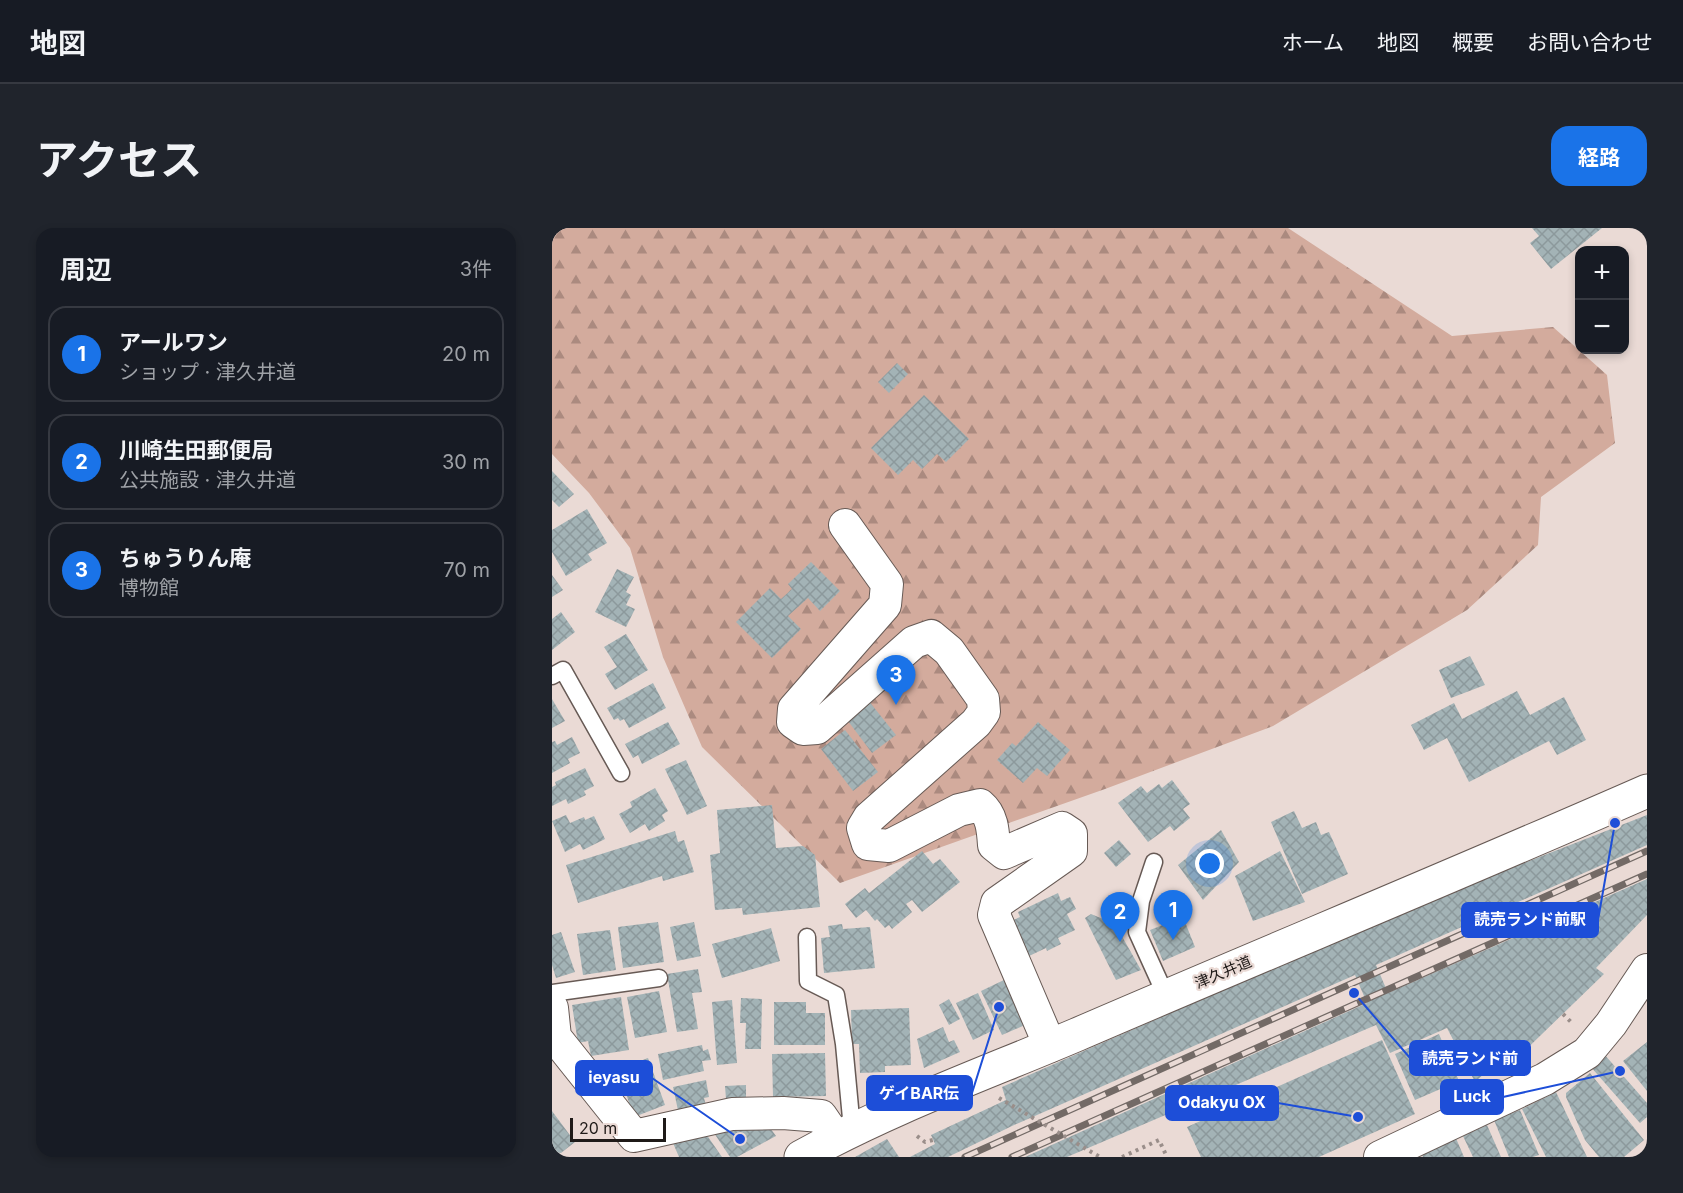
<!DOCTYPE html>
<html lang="ja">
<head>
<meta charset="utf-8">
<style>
	body { margin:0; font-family:Inter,"Noto Sans JP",sans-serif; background:#20242c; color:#f1f3f6 }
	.controls { position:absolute; right:18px; top:18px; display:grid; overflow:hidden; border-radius:12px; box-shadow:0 3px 9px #0003 }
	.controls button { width:54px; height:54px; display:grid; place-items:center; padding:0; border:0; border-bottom:2px solid #363941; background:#171b24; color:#f1f3f6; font:30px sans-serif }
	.scale { position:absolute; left:18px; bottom:15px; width:96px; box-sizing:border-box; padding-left:6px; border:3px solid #1f1a18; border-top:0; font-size:16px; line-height:21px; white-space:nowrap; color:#1f1a18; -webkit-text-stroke:4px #eadad5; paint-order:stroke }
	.you { position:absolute; left:658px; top:636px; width:21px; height:21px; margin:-15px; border:4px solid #fff; border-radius:50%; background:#1a73e8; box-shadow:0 0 0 9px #1a73e833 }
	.badge { display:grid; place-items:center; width:39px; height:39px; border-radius:50%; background:#1a73e8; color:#fff; font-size:20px; font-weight:700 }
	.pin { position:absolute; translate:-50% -50px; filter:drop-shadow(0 2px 3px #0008) }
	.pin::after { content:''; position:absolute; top:32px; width:21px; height:18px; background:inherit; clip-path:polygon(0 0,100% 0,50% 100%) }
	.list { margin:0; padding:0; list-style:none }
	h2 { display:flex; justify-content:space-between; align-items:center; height:78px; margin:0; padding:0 24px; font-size:26px }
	h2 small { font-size:20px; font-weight:400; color:#9ea1a6 }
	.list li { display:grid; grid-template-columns:39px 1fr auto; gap:18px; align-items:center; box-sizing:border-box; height:96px; margin:0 12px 12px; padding:0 12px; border:2px solid #363941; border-radius:18px }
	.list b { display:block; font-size:22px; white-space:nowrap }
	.list p { margin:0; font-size:20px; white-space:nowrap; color:#9ea1a6 }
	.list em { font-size:20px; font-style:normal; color:#9ea1a6 }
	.map { position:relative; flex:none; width:1095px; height:929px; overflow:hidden; border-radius:18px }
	header { display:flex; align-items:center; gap:36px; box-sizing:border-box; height:84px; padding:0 30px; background:#171b24; border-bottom:2px solid #363941 }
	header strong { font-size:28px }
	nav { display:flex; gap:33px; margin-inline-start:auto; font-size:21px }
	.intro { display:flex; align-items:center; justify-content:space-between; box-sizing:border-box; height:144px; padding:0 36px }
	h1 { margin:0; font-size:42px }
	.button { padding:15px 27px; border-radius:18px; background:#1a73e8; color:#fff; font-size:21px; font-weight:700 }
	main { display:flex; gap:36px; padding:0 36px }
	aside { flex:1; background:#171b24; border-radius:18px; box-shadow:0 3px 9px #0003 }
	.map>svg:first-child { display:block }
	.forest { fill:url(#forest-firs) }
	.building { fill:url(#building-cross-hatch) }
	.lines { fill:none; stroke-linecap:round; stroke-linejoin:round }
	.service-casing { stroke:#675a55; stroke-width:19 }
	.minor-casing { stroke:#675a55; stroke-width:34 }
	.primary-casing { stroke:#675a55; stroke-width:35 }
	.path { stroke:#9a8e8a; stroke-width:4; stroke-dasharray:3 4.5; stroke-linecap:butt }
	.service { stroke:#fff; stroke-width:16 }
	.minor { stroke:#fff; stroke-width:32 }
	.primary { stroke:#fff; stroke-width:33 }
	.rail-casing { stroke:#736a66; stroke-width:7 }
	.rail { stroke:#eadad5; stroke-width:4.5; stroke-dasharray:14; stroke-linecap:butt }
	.path-bridge { stroke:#9a8e8a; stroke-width:4; stroke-dasharray:3 4.5; stroke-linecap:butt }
	.labels { text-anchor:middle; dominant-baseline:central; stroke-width:4.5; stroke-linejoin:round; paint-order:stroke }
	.street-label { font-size:15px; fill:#1f1a18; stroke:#eadad5 }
	.leader { fill:none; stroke:#1d4ed8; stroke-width:2 }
	.callout-dot { fill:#1d4ed8; stroke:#eadad5; stroke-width:2 }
	.callout { fill:#1d4ed8; stroke:#1d4ed8; stroke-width:2 }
	.callout-label { font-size:16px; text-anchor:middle; font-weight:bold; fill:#fff }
</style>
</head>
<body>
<header>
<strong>地図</strong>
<nav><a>ホーム</a><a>地図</a><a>概要</a><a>お問い合わせ</a></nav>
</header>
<div class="intro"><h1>アクセス</h1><a class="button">経路</a></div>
<main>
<aside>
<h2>周辺<small>3件</small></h2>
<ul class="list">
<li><span class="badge">1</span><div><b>アールワン</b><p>ショップ · 津久井道</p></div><em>20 m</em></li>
<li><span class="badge">2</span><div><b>川崎生田郵便局</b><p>公共施設 · 津久井道</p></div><em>30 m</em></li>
<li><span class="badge">3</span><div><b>ちゅうりん庵</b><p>博物館</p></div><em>70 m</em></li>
</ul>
</aside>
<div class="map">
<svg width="1095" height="929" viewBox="0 0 1095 929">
	<defs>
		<pattern id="forest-firs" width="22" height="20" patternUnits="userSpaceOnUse" patternTransform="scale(1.5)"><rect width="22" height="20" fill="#d3ab9d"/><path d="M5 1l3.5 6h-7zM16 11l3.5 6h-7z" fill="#ab8a7f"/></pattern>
		<pattern id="building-cross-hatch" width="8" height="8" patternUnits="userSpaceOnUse" patternTransform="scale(1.5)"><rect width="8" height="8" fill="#a3b3b6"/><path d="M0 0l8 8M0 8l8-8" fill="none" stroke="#8c999c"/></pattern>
	</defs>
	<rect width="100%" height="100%" fill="#eadad5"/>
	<!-- forest -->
	<path class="forest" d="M0 0H736L900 108 1001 99 1055 147 1063 215 989 269 986 317 915 382 721 498 553 561 288 655 150 519 111 429 78 320 37 265 0 226Z"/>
	<!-- building -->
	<path class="building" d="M980 0H1050L999 41 978 15 987 8Z
		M345 135 356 146 337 165 326 154Z
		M372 167 417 211 394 234 385 226 370 241 361 232 346 247 319 220Z
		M0 243 22 266 7 279 0 272Z
		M35 281 55 315 36 326 40 332 14 348 0 324V302Z
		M259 334 288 363 268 383 256 370 236 388 249 401 220 430 184 394 218 360 229 371 240 361 236 356Z
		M65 341 82 349 74 364 79 367 74 377 83 381 74 399 43 384Z
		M0 347 11 362 0 369Z
		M9 384 23 404 0 422V391Z
		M74 406 96 442 63 462 53 446 65 439 52 419Z
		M918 428 933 457 899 470 887 442Z
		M101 455 114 480 77 500 72 491 68 493 66 490 62 492 55 480Z
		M965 463 978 487 1012 469 1034 512 1005 527 997 513 917 554 895 510 872 522 859 497 902 475 910 491Z
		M0 471 13 493 0 500Z
		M316 472 344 507 320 525 293 489Z
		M116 494 128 516 90 536 86 527 81 530 73 516Z
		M486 494 518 522 495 548 485 540 471 555 445 532 460 515 464 518Z
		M293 502 326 544 301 563 269 521Z
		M20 509 28 525 16 531 18 535 0 545V514L3 513 5 517Z
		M134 532 155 578 135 587 113 541Z
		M33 540 42 558 32 563 34 567 16 576 14 571 0 578V559L4 557 3 554Z
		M620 552 638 576 631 581 638 590 622 603 618 598 596 614 566 575 589 558 595 565 607 556 610 560Z
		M103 560 116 583 110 587 113 593 97 603 93 596 78 605 67 586 80 579 78 574Z
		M220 577 224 620 251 618 263 627 268 679 191 687 190 680 163 682 158 627 168 625 165 582Z
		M742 583 750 600 764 594 769 607 777 604 796 646 750 666 719 594Z
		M14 587 18 595 32 589 33 592 42 588 53 611 31 622 28 616 13 624 0 593Z
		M1095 587V617L824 737 836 765 1095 651V687L1044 740 1052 746 960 835 953 827 923 854 895 800 838 825 824 797 515 929H473L815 775 803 747 460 898 396 929H358L383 916 379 907 454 872 450 859 862 678Z
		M669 602 687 634 651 672 626 637Z
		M123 603 126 614 132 612 142 644 111 653 110 648 26 675 14 637Z
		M567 612 579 626 564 639 552 625Z
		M370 623 381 636 388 631 408 654 370 684 360 672 354 676 360 684 340 701 337 697 333 700 325 691 323 693 314 682 304 690 293 676 313 660 317 665Z
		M728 623 753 674 701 693 683 648Z
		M506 665 509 673 518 669 524 681 515 686 523 702 506 710 509 716 495 723 494 720 475 729 457 694 468 689 466 684Z
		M539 686 563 696 589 742 564 752 533 690Z
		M631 689 643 719 611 733 598 702Z
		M106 694 112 734 71 740 66 699Z
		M142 694 149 728 125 733 118 699Z
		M290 696 291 701 318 699 323 740 272 745 269 710 278 709 276 698Z
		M219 700 228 733 170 750 160 716Z
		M58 702 64 742 31 747 25 706Z
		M9 704 23 744 4 750 0 737V707Z
		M146 741 150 764 140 765 146 801 125 804 115 746Z
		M452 752 473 797 450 807 429 763Z
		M107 763 115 804 83 810 75 769Z
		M426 765 442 802 421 812 404 775Z
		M69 769 77 822 39 828 36 813 26 815 20 777Z
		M189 770 210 771 209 821H193L194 795H188Z
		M397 771 408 791 397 797 387 777Z
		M180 772 185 835 165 837 160 774Z
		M222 774H254V785H273V817H222Z
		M357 780 359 837 333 838V844L308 845 307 816H300L299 782Z
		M391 799 397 814 402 812 408 824 372 840 365 811Z
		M887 806 907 853 863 872 843 826Z
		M830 812 863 886 767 929H649L635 899Z
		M1095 814V863L1071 833Z
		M150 817 151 823 156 821 159 832 150 833 152 843 111 852 106 826Z
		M273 825 274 868 221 869 220 826Z
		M1052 826 1095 875V889L1088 895 1038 838Z
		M96 830 113 877 82 889 73 863 63 866 56 845Z
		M1038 845 1092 912 1072 929H1047L1033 912 1014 869V865Z
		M154 852 157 869 152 870 155 881 127 887 121 859Z
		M194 857V875L174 871 173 858Z
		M1004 864 1035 929H994L970 881Z
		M968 882 987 927 981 929H957L942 892Z
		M0 883 23 914 9 925 0 924Z
		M201 896 216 897 224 908 185 929H178L160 902 178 898 182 902Z
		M935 897 949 929H921L911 908Z
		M152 903 170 929H127L121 915Z
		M903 908 912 929H871L868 922Z
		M335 911 347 929H303Z"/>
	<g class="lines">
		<defs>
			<path id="service" d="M0 448 11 442 69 545
				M602 634 589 673 585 704 614 768
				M255 709 256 753 284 767 292 816 300 901
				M0 765 107 750"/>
			<path id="minor" d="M293 297 335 356 333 377 242 481 241 494 251 501 265 500 362 414 379 408 397 423 431 471 432 484 424 495 317 590 311 600 316 616 337 618 407 582 428 577C440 587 441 602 442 617L452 625 510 600 519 606V623L445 675 442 687 498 818
				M0 780 3 809 82 908 180 886 231 885 269 888 284 910
				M828 929 993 851 1035 825 1059 796 1095 742"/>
			<path id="primary" d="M249 929C337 880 432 846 524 807 714 725 906 646 1095 563"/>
		</defs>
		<!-- service casing -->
		<use href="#service" class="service-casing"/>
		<!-- minor casing -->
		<use href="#minor" class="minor-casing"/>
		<!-- primary casing -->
		<use href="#primary" class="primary-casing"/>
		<!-- path -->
		<path class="path" d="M1011 786 1019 794
			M365 908 373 914 381 912
			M570 929 607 912 615 929"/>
		<!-- service -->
		<use href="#service" class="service"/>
		<!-- minor -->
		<use href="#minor" class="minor"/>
		<!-- primary -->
		<use href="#primary" class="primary"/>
		<defs>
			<path id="rail" d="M413 929 1095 623
				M460 929 1095 646"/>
		</defs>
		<!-- rail casing -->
		<use href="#rail" class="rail-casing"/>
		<!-- rail -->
		<use href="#rail" class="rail"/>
		<!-- path-bridge -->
		<path class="path-bridge" d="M447 870 548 929"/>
	</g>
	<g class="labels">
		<!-- street labels -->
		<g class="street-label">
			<text transform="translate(671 744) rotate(-23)">津久井道</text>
		</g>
	</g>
	<!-- callouts -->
	<path class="leader" d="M1063 595L1046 692M802 765L858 830M188 911L100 850M447 779L420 865M1068 843L951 869M806 889L726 875"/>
	<g class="callout-dot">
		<circle cx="1063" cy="595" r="6"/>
		<circle cx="802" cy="765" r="6"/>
		<circle cx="188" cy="911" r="6"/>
		<circle cx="447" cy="779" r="6"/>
		<circle cx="1068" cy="843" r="6"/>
		<circle cx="806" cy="889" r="6"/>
	</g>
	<g class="callout">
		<rect x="910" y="675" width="136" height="34" rx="6"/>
		<rect x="858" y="813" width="120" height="34" rx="6"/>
		<rect x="24" y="833" width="76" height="34" rx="6"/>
		<rect x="315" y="848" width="105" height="34" rx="6"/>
		<rect x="889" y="852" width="62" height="34" rx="6"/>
		<rect x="614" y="858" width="112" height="34" rx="6"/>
	</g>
	<g class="callout-label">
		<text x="978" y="697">読売ランド前駅</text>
		<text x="918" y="836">読売ランド前</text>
		<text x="62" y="855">ieyasu</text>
		<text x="367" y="871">ゲイBAR伝</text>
		<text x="920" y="874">Luck</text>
		<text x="670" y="880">Odakyu OX</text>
	</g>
</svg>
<div class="controls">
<button>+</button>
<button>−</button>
</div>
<div class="scale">20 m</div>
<div class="you"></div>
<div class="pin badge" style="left:621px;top:712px">1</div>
<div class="pin badge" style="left:568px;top:714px">2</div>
<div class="pin badge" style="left:344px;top:477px">3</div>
</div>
</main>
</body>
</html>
